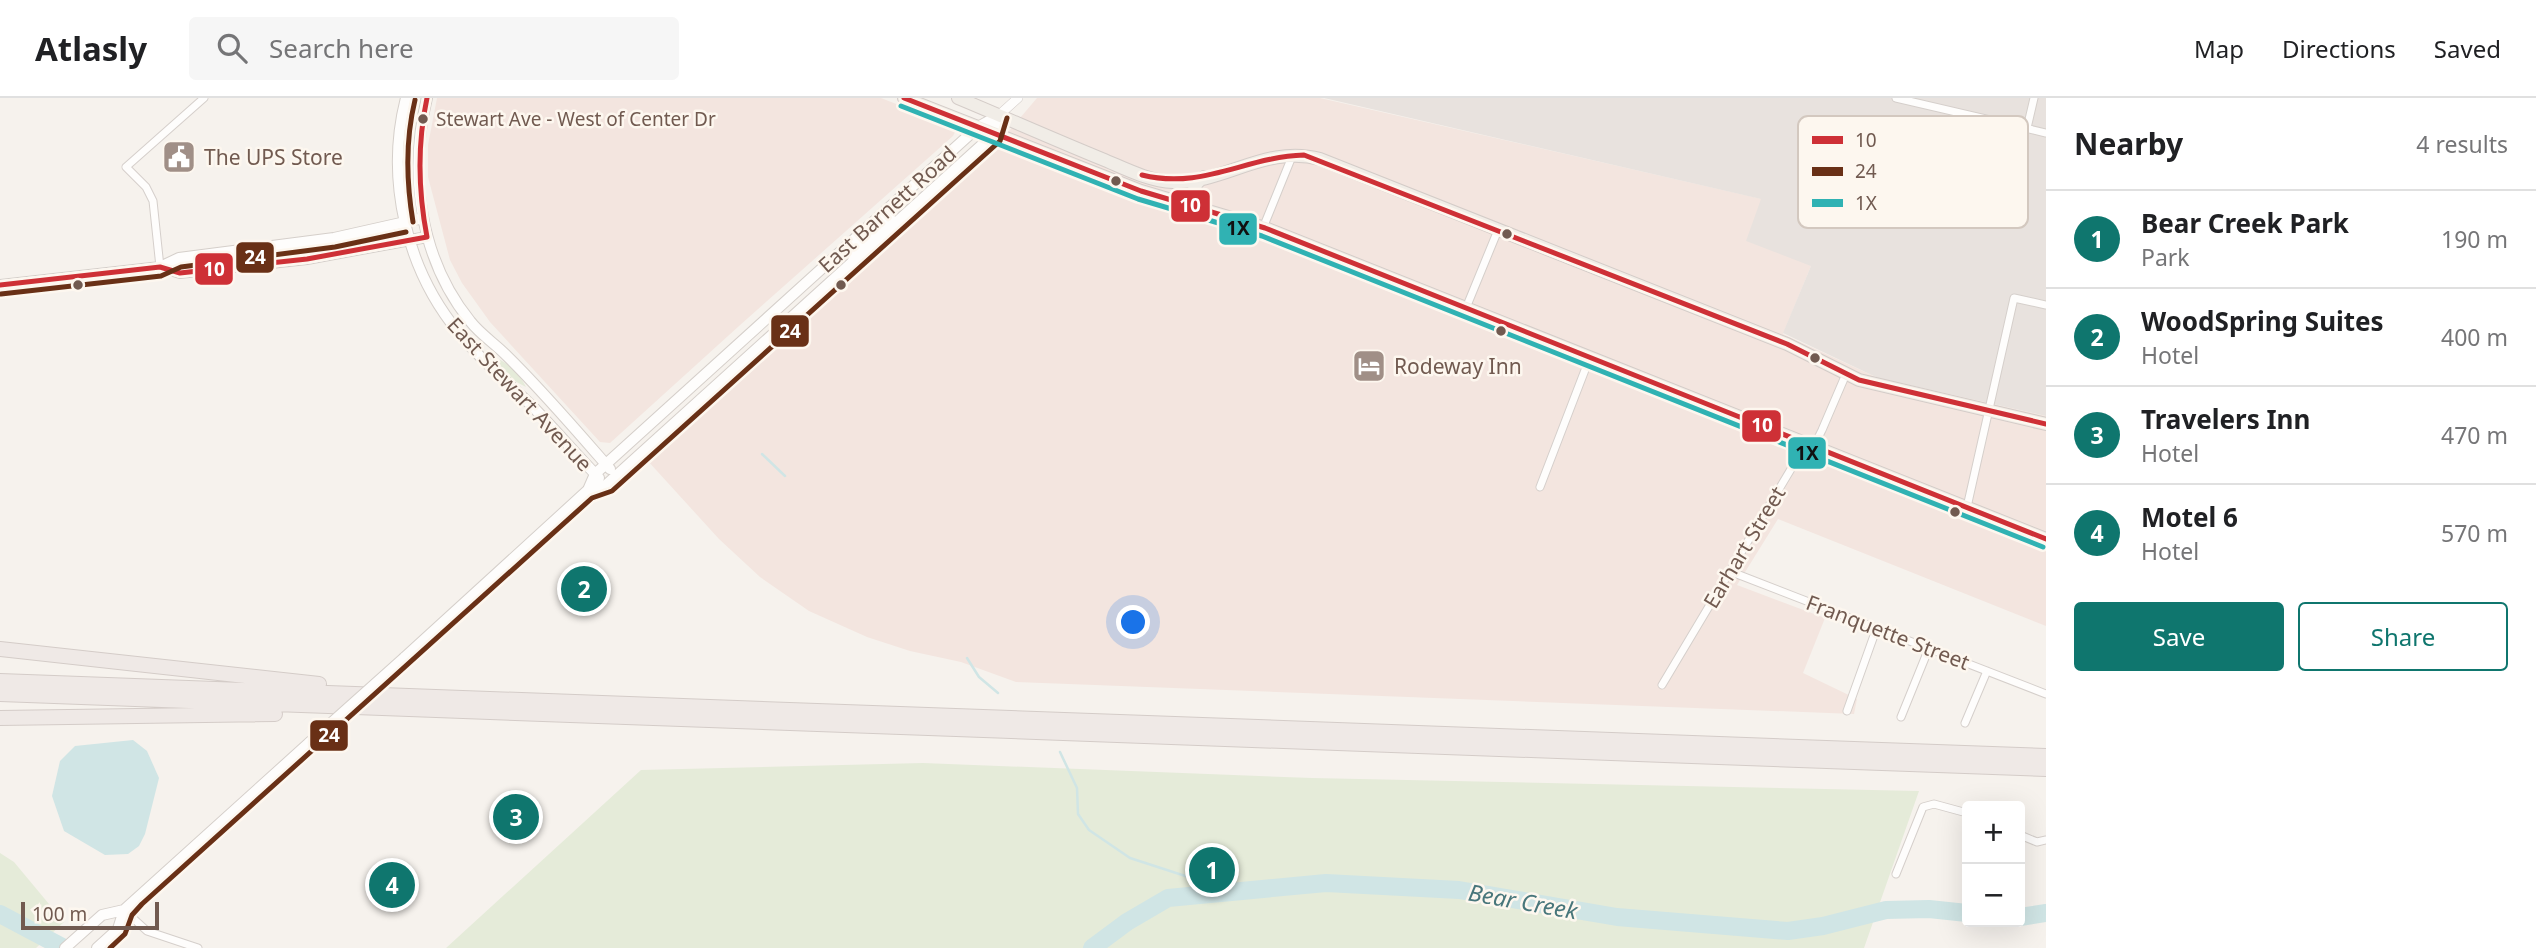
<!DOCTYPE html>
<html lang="en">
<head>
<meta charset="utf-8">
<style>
	body { margin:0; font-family:"Noto Sans",sans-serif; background:#f6f6f6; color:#202124 }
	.controls { position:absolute; right:21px; bottom:21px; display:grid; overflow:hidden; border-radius:7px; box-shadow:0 7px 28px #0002 }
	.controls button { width:63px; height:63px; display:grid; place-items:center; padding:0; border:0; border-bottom:2px solid #e0e0e0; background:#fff; color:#202124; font:35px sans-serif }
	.scale { position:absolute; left:21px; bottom:18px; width:138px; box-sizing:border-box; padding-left:7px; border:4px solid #715a50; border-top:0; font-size:19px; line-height:24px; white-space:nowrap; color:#715a50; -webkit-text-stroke:5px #fdf7ef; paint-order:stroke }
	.you { position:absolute; left:1134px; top:525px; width:24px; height:24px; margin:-18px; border:5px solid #fff; border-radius:50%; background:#1a73e8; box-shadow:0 0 0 10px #1a73e833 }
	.badge { display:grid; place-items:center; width:46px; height:46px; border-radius:50%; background:#0f766e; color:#fff; font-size:23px; font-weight:700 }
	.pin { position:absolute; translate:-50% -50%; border:4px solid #fff; box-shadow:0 2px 7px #0006 }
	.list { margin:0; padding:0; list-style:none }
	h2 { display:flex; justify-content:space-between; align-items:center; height:91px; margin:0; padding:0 28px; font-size:30px }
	h2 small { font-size:23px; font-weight:400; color:#757577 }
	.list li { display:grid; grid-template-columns:46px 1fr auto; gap:21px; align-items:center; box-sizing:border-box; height:98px; padding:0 28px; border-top:2px solid #e0e0e0 }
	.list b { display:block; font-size:26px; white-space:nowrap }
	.list p { margin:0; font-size:23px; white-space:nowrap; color:#757577 }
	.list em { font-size:23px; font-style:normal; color:#757577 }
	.actions { display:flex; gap:14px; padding:21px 28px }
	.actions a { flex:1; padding:16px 0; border:2px solid #0f766e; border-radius:7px; text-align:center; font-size:24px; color:#0f766e }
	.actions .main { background:#0f766e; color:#fff }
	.icon { flex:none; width:38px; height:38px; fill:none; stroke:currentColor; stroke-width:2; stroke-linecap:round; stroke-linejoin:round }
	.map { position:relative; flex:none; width:2046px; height:850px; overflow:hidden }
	header { display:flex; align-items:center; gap:42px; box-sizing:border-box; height:98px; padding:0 35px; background:#fff; border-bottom:2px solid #e0e0e0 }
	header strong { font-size:33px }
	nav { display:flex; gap:38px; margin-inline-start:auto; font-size:24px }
	.search { width:490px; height:63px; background:#f6f6f6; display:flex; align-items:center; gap:18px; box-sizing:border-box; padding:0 24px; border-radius:7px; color:#757577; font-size:26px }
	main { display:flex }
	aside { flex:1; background:#fff }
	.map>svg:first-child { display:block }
	.commercial { fill:#f3e5df }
	.industrial { fill:#e8e2de }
	.green { fill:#e5ebd9 }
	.water { fill:#d0e5e5 }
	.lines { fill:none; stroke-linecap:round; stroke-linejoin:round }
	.stream { stroke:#d0e5e5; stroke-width:2.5 }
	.river { stroke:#d0e5e5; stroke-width:18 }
	.minor-casing { stroke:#d5cfcb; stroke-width:9 }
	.tertiary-casing { stroke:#d5cfcb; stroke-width:10 }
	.secondary-casing { stroke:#d5cfca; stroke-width:12 }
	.primary-casing { stroke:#d4ccc8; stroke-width:14 }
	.motorway-casing { stroke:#d4ccc8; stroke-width:16 }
	.minor { stroke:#fefdfc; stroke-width:7 }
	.tertiary { stroke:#fefdfc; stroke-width:9 }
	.secondary { stroke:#fefdfc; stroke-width:10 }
	.primary { stroke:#f1ede7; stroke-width:12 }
	.motorway { stroke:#efe9e6; stroke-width:14 }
	.secondary-bridge-casing { stroke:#d5cfca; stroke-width:12; stroke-linecap:butt }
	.secondary-bridge { stroke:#fefdfc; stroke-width:10 }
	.bus-1-casing { stroke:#fdf7ef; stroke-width:10 }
	.bus-2-casing { stroke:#fdf7ef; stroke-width:10 }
	.bus-3-casing { stroke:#fdf7ef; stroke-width:10 }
	.bus-1 { stroke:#ce3036; stroke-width:5 }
	.bus-2 { stroke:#693016; stroke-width:5 }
	.bus-3 { stroke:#30b2b3; stroke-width:5 }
	.bus-dot { fill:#715a50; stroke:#fdf7ef; stroke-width:2.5 }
	.labels { text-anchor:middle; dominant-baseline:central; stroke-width:5; stroke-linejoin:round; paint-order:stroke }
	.bus-label { font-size:19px; fill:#715a50; stroke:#fdf7ef; text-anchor:start }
	.poi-label { font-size:21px; fill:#715a50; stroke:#fdf7ef; text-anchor:start }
	.street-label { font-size:21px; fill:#715a50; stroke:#fdf7ef }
	.water-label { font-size:23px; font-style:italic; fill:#48767b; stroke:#fdf7ef }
	.key { fill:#fdf7ef; stroke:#d3c8bf; stroke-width:2 }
	.key-label { font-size:19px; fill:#715a50 }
	.line-badge { stroke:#fdf7ef; stroke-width:2.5 }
	.badge-label { font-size:19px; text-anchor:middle; font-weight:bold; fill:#fff }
	.pale-badge-label { font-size:19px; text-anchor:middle; font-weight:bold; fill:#111 }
</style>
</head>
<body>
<header>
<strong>Atlasly</strong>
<div class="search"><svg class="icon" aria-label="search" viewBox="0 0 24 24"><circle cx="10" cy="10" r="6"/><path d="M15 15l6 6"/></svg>Search here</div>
<nav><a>Map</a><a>Directions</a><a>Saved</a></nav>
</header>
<main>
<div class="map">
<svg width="2046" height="850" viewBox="0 0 2046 850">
	<rect width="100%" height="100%" fill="#f6f2ed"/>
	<!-- commercial -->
	<path class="commercial" d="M437 0H881L957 30 953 38 739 228 610 345 600 344 490 224 462 185 450 162 428 79V47Z
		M1037 0H1320L1762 101 1811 168 1783 236 1878 280 2046 318V528L1778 421 1737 487 1825 520 1803 575 1857 601 1854 616 1016 584 961 564 910 553 867 539 809 513 760 479 719 441 647 362 987 59Z"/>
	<!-- industrial -->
	<path class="industrial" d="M1324 0H2046V318L1878 280 1783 235 1811 168 1746 143 1761 101Z"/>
	<!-- green -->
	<path class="green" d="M419 0H423L415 38 412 99C403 70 410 29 419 0Z
		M487 257C503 260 519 274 526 289L509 280Z
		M923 665 1312 680 1919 693 1864 850H446L641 672Z
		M0 755 14 764 64 824 36 850H0Z"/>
	<!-- water -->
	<path class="water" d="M133 642 147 653 159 680 145 736 139 748 128 756 105 757 64 733 52 698 60 663 75 648Z"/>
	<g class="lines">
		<!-- stream -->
		<path class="stream" d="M762 356 785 378
			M967 560 979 579 998 595
			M1060 654 1077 690 1078 716 1089 732 1130 760 1213 787 1230 795"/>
		<!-- river -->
		<path class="river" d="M0 816 64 850
			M2020 819 2046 815
			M1092 850 1127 824 1168 800 1326 785 1459 792 1617 819 1788 833 1823 828 1886 812 1929 811 1967 815"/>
		<defs>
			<path id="minor" d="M1896 0 2046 35
				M2027 30 2034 0
				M1263 130 1293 56
				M160 169 153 103 146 89 126 69 204 0
				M1466 210 1498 132
				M1540 389 1590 259
				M1967 409 2014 200 2046 207
				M1729 473 2046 596
				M1662 587 1797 361 1818 340 1822 332 1846 276
				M1847 613 1877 529
				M1901 619 1929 550
				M1965 625 1987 573
				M2020 737 2037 744 2046 742
				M1896 776 1923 709 1934 706 1967 715
				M124 812 147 833 198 850"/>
			<path id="tertiary" d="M998 18 1018 0"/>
			<path id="secondary" d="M406 0C385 81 406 171 459 235 481 263 509 285 534 310 556 333 577 357 599 380
				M427 0C408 76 420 161 470 223 480 236 494 245 505 256 542 292 576 332 610 371
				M852 165 858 149 888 121 890 117 886 112
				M160 169 180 175 307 161 427 139
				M0 187 160 169 179 160 334 140 423 120
				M588 392 606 387 994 36 998 18
				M404 560 588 392 595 376 978 29 998 18
				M65 850 102 817 124 812 310 644
				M97 850 118 831 124 812"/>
			<path id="primary" d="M904 0 1141 93 1265 130 2046 441
				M958 0C1006 20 1053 41 1102 61 1124 70 1148 83 1173 84 1224 86 1266 46 1320 61L1787 246 1859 282 2046 326
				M1204 79 1197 85 1193 94 1199 106 1209 113"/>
			<path id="motorway" d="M0 551 319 586
				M0 583 2046 658
				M0 596 2046 671
				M0 620 275 616"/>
		</defs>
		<!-- minor casing -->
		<use href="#minor" class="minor-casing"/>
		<!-- tertiary casing -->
		<use href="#tertiary" class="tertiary-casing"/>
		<!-- secondary casing -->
		<use href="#secondary" class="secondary-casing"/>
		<!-- primary casing -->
		<use href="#primary" class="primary-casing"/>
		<!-- motorway casing -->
		<use href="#motorway" class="motorway-casing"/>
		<!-- minor -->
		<use href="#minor" class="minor"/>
		<!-- tertiary -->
		<use href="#tertiary" class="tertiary"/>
		<!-- secondary -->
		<use href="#secondary" class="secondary"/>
		<!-- primary -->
		<use href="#primary" class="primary"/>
		<!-- motorway -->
		<use href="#motorway" class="motorway"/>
		<defs>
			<path id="secondary-bridge" d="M310 644 404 560"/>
		</defs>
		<!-- secondary-bridge casing -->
		<use href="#secondary-bridge" class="secondary-bridge-casing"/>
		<!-- secondary-bridge -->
		<use href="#secondary-bridge" class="secondary-bridge"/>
		<defs>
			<path id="bus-1" d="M427 0C417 47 418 92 427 139
				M904 0 1141 93 1265 130 2046 441
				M1142 77C1202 92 1245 59 1304 57L1787 246 1859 282 2046 326
				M0 187 160 169 180 175 307 161 427 139"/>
			<path id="bus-2" d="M413 124C406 82 405 43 415 2
				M1 196 161 178 181 169 335 149 406 134
				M110 850 125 836 132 817 142 806 592 400 612 393 1000 43 1007 20"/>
			<path id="bus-3" d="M901 8 1138 101 1262 138 2043 449"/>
		</defs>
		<!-- bus-1 casing -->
		<use href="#bus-1" class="bus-1-casing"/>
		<!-- bus-2 casing -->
		<use href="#bus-2" class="bus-2-casing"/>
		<!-- bus-3 casing -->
		<use href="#bus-3" class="bus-3-casing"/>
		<!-- bus-1 -->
		<use href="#bus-1" class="bus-1"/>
		<!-- bus-2 -->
		<use href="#bus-2" class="bus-2"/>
		<!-- bus-3 -->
		<use href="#bus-3" class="bus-3"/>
	</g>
	<!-- icons -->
	<defs>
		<symbol id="civic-square" viewBox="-11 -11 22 22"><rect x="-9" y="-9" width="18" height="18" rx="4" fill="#a08f87" stroke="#fdf7ef"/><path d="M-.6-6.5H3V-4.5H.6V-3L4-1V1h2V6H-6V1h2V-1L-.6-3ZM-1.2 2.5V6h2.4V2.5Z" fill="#fff"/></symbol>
		<symbol id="hotel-square" viewBox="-11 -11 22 22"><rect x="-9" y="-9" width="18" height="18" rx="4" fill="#a08f87" stroke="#fdf7ef"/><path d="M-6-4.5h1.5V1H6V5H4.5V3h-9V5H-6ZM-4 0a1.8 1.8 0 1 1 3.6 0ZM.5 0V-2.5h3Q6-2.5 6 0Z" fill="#fff"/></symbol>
	</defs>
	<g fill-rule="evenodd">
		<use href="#civic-square" x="160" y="40" width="38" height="38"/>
		<use href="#hotel-square" x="1350" y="249" width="38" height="38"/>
	</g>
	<!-- markers -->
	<g class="bus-dot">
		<circle cx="423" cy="21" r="6"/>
		<circle cx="1116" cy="83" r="6"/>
		<circle cx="1507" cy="136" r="6"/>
		<circle cx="78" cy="187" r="6"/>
		<circle cx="841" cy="187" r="6"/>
		<circle cx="1501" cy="233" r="6"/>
		<circle cx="1815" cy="260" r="6"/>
		<circle cx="1955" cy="414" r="6"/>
	</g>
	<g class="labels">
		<!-- bus labels -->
		<g class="bus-label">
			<text x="436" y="21">Stewart Ave - West of Center Dr</text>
		</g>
		<!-- poi labels -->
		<g class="poi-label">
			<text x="204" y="59">The UPS Store</text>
			<text x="1394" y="268">Rodeway Inn</text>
		</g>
		<!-- street labels -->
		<g class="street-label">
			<text transform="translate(887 111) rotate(-42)">East Barnett Road</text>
			<text transform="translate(520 296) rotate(47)">East Stewart Avenue</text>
			<text transform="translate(1744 449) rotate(-59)">Earhart Street</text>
			<text transform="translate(1888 534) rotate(21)">Franquette Street</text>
		</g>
		<!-- water labels -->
		<g class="water-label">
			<text transform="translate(1523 803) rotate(10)">Bear Creek</text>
		</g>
	</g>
	<!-- legend -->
	<rect x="1798" y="18" width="230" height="112" rx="10" class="key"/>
	<rect x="1812" y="38" width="31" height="8" fill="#ce3036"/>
	<rect x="1812" y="69" width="31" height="9" fill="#693016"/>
	<rect x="1812" y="101" width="31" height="8" fill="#30b2b3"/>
	<g class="key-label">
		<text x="1855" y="49">10</text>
		<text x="1855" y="80">24</text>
		<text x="1855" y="112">1X</text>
	</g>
	<g class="line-badge">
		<rect x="1170" y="91" width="41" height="34" rx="7" fill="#ce3036"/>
		<rect x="1218" y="114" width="40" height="34" rx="7" fill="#30b2b3"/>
		<rect x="235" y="143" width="40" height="33" rx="7" fill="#693016"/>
		<rect x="194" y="154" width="40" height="34" rx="7" fill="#ce3036"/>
		<rect x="770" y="216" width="40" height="34" rx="7" fill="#693016"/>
		<rect x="1741" y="311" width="41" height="34" rx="7" fill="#ce3036"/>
		<rect x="1787" y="338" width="40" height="34" rx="7" fill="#30b2b3"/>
		<rect x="309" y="621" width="40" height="33" rx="7" fill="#693016"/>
	</g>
	<g class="badge-label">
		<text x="1190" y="114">10</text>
		<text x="255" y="166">24</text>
		<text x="214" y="178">10</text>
		<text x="790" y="240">24</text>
		<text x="1762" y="334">10</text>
		<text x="329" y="644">24</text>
	</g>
	<g class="pale-badge-label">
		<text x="1238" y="137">1X</text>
		<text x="1807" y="362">1X</text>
	</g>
</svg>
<div class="controls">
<button>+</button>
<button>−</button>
</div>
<div class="scale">100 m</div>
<div class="you"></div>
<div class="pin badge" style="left:1212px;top:772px">1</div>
<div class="pin badge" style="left:584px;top:491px">2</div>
<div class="pin badge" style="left:516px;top:719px">3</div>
<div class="pin badge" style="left:392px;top:787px">4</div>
</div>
<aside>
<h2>Nearby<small>4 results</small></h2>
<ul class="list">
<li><span class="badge">1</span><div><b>Bear Creek Park</b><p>Park</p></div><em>190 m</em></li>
<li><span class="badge">2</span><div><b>WoodSpring Suites</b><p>Hotel</p></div><em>400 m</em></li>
<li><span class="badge">3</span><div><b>Travelers Inn</b><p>Hotel</p></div><em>470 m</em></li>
<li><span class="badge">4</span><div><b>Motel 6</b><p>Hotel</p></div><em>570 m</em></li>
</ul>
<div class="actions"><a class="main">Save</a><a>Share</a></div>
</aside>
</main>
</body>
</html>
